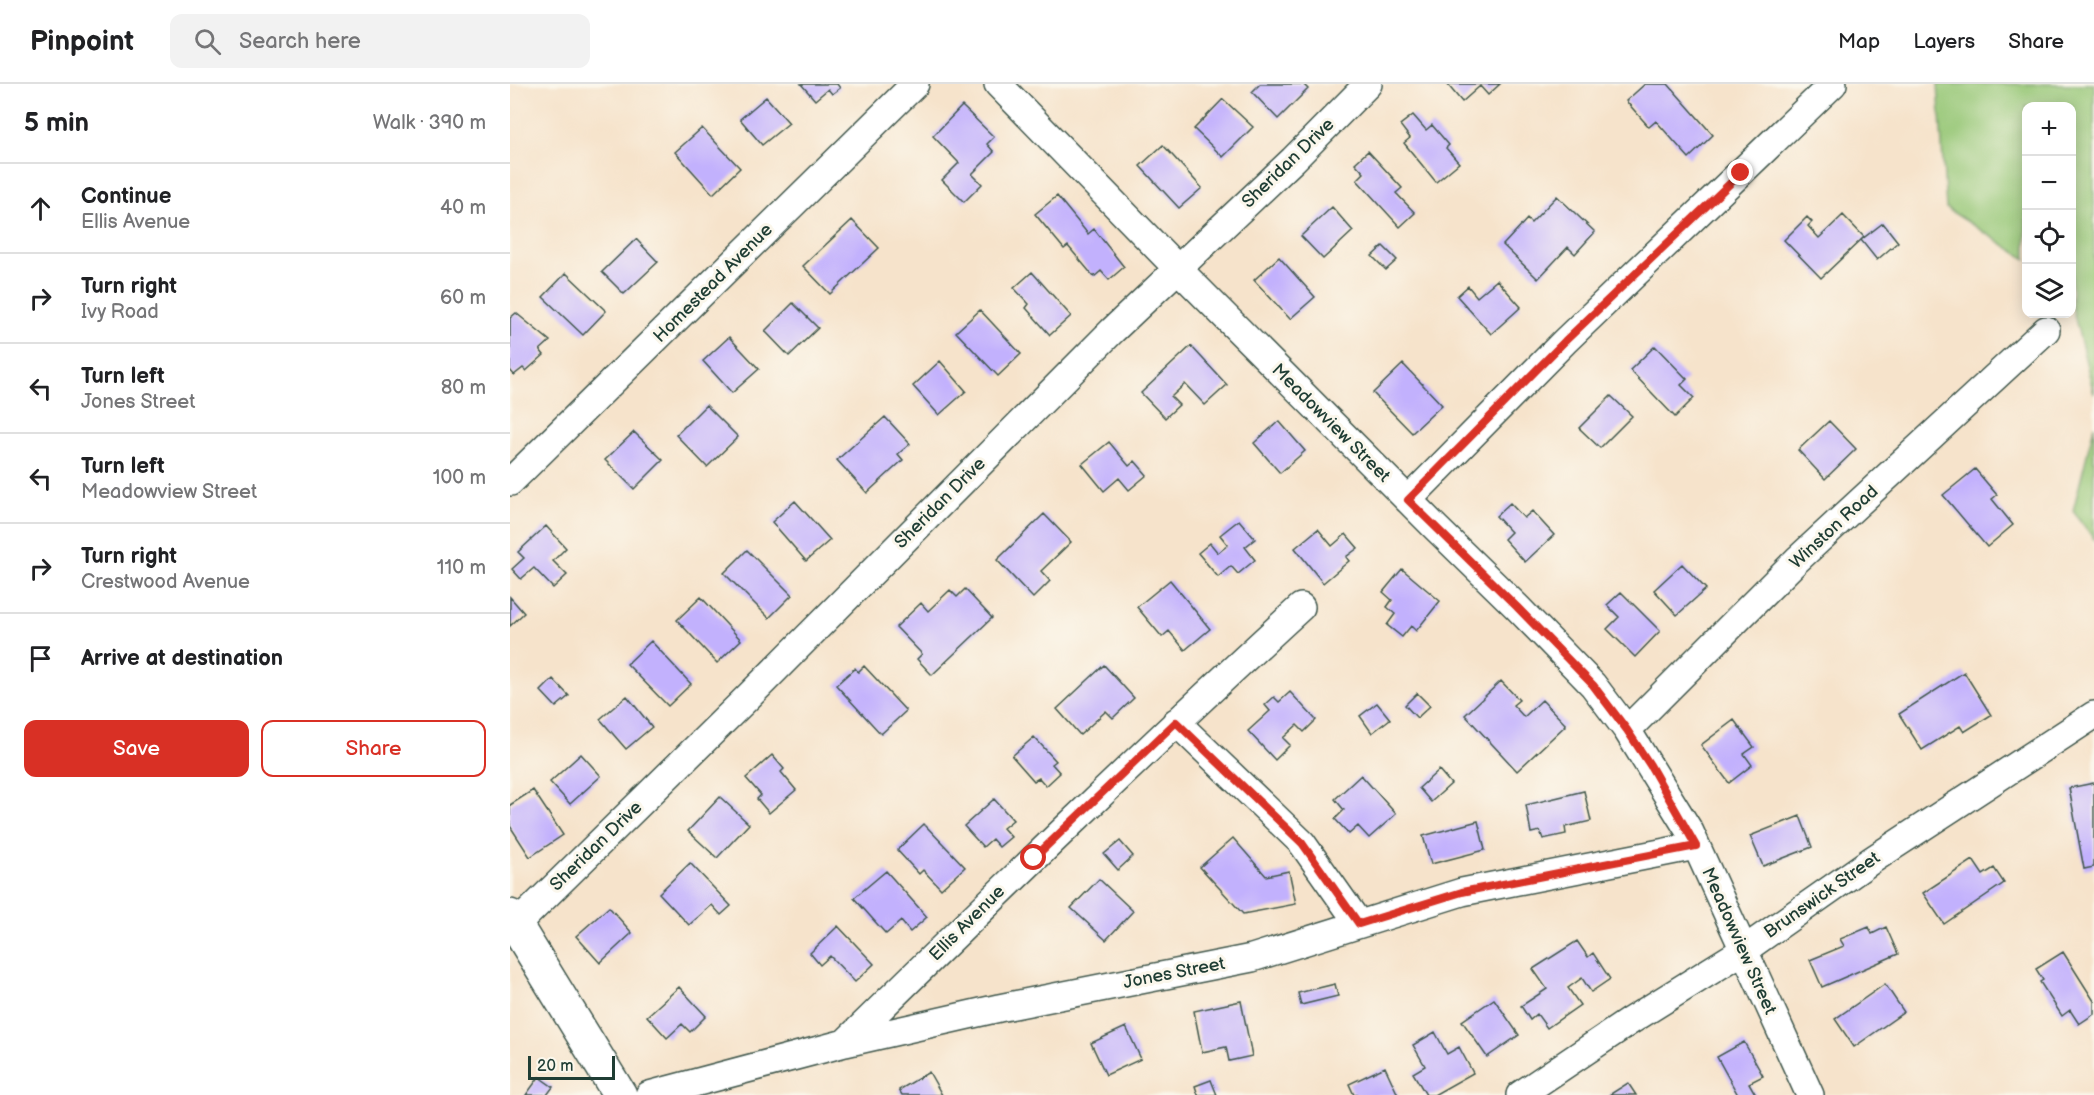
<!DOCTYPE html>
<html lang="en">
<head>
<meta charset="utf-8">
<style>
	body { margin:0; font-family:"Balsamiq Sans",sans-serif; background:#f2f2f2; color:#202124 }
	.controls { position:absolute; right:18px; top:18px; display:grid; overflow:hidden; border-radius:12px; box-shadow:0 3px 15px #0003 }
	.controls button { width:54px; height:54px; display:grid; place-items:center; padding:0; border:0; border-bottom:2px solid #e0e0e0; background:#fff; color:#202124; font:30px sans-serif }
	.scale { position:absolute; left:18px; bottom:15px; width:87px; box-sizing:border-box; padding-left:6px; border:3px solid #1f3d34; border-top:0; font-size:16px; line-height:21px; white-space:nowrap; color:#1f3d34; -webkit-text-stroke:4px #fbf7ec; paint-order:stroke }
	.stop { position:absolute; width:18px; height:18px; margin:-14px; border:4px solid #d93025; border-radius:50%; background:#fff }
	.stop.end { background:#d93025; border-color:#fff; box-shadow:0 2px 6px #0008 }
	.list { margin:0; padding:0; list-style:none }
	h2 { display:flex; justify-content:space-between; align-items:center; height:78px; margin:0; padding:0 24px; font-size:26px }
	h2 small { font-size:20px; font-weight:400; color:#757577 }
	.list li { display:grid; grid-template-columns:39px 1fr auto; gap:18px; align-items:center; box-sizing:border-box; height:90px; padding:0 24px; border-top:2px solid #e0e0e0 }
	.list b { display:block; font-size:22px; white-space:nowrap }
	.list p { margin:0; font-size:20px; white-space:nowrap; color:#757577 }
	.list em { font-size:20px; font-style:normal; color:#757577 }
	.actions { display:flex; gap:12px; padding:18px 24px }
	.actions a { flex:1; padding:14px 0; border:2px solid #d93025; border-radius:12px; text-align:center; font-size:21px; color:#d93025 }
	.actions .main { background:#d93025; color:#fff }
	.icon { flex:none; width:33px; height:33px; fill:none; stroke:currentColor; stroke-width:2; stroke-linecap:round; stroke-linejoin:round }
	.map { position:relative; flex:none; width:1584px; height:1011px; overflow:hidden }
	header { display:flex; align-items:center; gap:36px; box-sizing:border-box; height:84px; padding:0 30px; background:#fff; border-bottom:2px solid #e0e0e0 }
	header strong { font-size:28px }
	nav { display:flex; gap:33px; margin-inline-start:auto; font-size:21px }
	.search { width:420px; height:54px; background:#f2f2f2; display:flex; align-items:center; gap:15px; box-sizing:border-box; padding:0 21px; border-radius:12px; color:#757577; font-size:22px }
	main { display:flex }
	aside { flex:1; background:#fff }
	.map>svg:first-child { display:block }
	.green { fill:#97c777; stroke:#5b8256; stroke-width:1.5 }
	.building { fill:#c2b1fd }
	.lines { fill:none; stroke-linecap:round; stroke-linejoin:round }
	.street-casing { stroke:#3f564b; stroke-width:30 }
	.secondary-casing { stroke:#3f564b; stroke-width:36 }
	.street { stroke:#fff; stroke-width:27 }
	.secondary { stroke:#fff; stroke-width:33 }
	.route { stroke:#d93025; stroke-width:8 }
	.labels { text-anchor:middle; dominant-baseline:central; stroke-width:6; stroke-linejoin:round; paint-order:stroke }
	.street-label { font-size:18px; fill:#1f3d34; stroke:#fbf7ec }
</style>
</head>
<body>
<header>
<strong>Pinpoint</strong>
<div class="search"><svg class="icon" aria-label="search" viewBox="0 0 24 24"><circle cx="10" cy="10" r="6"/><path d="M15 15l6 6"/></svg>Search here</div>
<nav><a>Map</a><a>Layers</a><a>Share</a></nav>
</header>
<main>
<aside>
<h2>5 min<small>Walk · 390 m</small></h2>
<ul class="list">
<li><svg class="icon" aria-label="ahead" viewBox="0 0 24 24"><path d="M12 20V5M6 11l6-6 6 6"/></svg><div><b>Continue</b><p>Ellis Avenue</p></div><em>40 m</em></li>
<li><svg class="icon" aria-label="right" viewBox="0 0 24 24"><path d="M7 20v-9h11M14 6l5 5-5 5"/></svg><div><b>Turn right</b><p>Ivy Road</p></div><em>60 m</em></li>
<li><svg class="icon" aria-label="left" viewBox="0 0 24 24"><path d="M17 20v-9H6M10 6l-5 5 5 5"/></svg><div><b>Turn left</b><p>Jones Street</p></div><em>80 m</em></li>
<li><svg class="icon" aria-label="left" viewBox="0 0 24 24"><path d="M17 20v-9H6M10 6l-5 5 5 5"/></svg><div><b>Turn left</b><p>Meadowview Street</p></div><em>100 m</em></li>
<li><svg class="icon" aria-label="right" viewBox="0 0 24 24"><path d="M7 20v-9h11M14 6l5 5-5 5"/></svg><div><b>Turn right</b><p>Crestwood Avenue</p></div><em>110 m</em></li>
<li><svg class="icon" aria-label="arrive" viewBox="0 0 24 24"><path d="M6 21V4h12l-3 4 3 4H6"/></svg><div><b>Arrive at destination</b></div></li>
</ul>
<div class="actions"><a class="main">Save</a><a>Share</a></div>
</aside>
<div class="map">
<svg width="1584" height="1011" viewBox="0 0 1584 1011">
	<rect width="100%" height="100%" fill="#fbf7ec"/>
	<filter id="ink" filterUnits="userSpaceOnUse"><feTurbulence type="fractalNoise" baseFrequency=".0167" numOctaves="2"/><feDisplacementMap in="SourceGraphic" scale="12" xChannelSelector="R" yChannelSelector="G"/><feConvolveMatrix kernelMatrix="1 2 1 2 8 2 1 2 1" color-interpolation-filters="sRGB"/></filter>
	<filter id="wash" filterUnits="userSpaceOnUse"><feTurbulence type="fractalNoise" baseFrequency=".008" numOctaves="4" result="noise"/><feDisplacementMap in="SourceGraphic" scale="24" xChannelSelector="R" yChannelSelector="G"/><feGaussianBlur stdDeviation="1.35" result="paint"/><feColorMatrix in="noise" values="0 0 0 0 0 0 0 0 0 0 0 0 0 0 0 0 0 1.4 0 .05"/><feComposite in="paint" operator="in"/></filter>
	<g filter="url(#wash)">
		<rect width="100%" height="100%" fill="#f6e3cb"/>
		<!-- green -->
		<path class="green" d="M1428 0H1584V310L1562 223V22H1516V175L1436 124Z
			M1584 342V455L1563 427Z"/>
		<g id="blocks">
			<!-- building -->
			<path class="building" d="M291 0H327L330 4 322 10 318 5 305 16Z
				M750 0H793L798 5 768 35 742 8Z
				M937 0H990L978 11 970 2 952 18Z
				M1135 0H1158L1203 51 1179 74 1146 37 1139 43 1116 17Z
				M256 13 279 39 252 61 230 35Z
				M713 15 743 43 713 73 684 45Z
				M452 22 484 53 477 60 484 68 462 90 472 100 454 118 432 96 449 79 423 52Z
				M903 31 916 46 922 41 939 61 936 64 949 79 926 98 894 59 900 54 890 41Z
				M192 44 230 84 203 110 165 68Z
				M653 61 692 104 669 124 630 82Z
				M858 67 892 104 886 109 905 129 890 143 847 96 854 89 845 79Z
				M547 112 578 150 584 145 614 183 599 196 591 187 584 193 558 162 554 165 525 130Z
				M1047 112 1085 148 1065 170 1058 163 1028 195 993 161 1017 135 1021 139Z
				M822 123 843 147 813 175 791 152Z
				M1333 131 1354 153 1311 194 1274 156 1297 133 1302 138 1298 142 1309 154Z
				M342 136 369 164 320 210 293 182Z
				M1373 139 1388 158 1367 176 1351 156Z
				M126 155 148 178 114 210 92 188Z
				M873 162 887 176 876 186 862 172Z
				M769 173 805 213 780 235 744 196Z
				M522 188 561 232 540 251 516 224 519 220 504 204Z
				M56 189 96 227 73 251 33 213Z
				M987 196 1011 223 981 250 947 212 958 202 967 213Z
				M283 219 308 244 279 272 255 247Z
				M470 226 511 270 488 292 446 248Z
				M6 229 40 257 30 266 34 271 16 287 13 284 4 291 0 286V234Z
				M219 253 249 285 222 309 193 277Z
				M681 262 717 301 695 321 675 300 661 313 669 321 655 334 631 309Z
				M1145 262 1177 295 1171 301 1184 314 1165 333 1120 286Z
				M430 277 456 307 429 331 403 302Z
				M893 280 932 321 902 349 863 309Z
				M1101 312 1122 332 1090 364 1069 344Z
				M196 321 228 353 197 383 166 351Z
				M375 333 400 360 388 370 393 376 357 409 327 376Z
				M769 337 795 367 770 389 744 359Z
				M1319 337 1346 365 1315 395 1288 366Z
				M124 348 153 376 124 405 95 376Z
				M599 358 619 382 625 377 637 391 619 406 609 394 594 407 572 380Z
				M1465 385 1487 411 1482 415 1503 441 1477 463 1433 411Z
				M285 417 320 456 296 477 262 438Z
				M1000 419 1014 434 1022 427 1044 451 1015 478 994 455 1001 448 986 432Z
				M534 430 561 458 531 487 540 497 523 514 487 476Z
				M729 436 745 455 735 463 745 476 728 490 721 482 708 493 688 469 700 459 708 469 718 461 710 451Z
				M36 442 56 464 43 477 57 491 43 504 24 484 11 495 2 485 14 474 8 468Z
				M808 445 822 462 836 450 848 464 836 473 839 477 813 499 785 464Z
				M237 466 282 511 259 534 214 489Z
				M1172 480 1196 505 1167 531 1144 506Z
				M892 485 930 517 906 547 901 542 892 553 877 541 885 530 877 523 882 516 873 508Z
				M660 496 700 545 675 566 659 547 652 553 627 523Z
				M455 505 482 534 422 591 407 575 412 570 386 543 411 519 418 527 440 506 447 513Z
				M1111 508 1150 547 1125 573 1097 545 1109 533 1097 521Z
				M0 513 14 529 0 542Z
				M191 513 231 556 207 579 167 536Z
				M141 557 181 600 158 622 117 580Z
				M594 581 624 614 603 634 596 627 570 651 547 625Z
				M354 582 396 627 371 650 326 601 345 584 348 588Z
				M1454 588 1481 631 1454 648 1450 642 1412 666 1389 630Z
				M43 595 59 612 46 623 31 607Z
				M991 597 1009 616 1003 621 1014 633 1032 616 1056 641 1007 687 955 631Z
				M780 608 806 636 794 648 787 641 773 654 780 661 765 676 738 647 760 627 755 621 764 613 769 618Z
				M907 609 920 622 907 634 895 621Z
				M117 612 142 643 116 665 90 635Z
				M867 619 880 635 862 649 850 632Z
				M1224 636 1244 663 1234 670 1242 681 1219 699 1191 661Z
				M524 653 546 677 542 680 550 689 536 702 529 694 524 697 502 672Z
				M71 670 91 692 60 720 40 698Z
				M262 671 274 685 271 688 286 706 259 729 247 715 251 711 236 694Z
				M929 686 941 700 921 718 909 704Z
				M851 691 886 730 859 754 848 742 839 750 825 735 834 726 825 715Z
				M1584 699V783L1574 785 1559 704Z
				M23 706 53 751 20 773 0 742V721Z
				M1074 707 1081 737 1055 743 1056 750 1033 755 1030 747 1021 749 1016 721Z
				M210 713 239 740 207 774 178 747Z
				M484 715 503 736 493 744 501 753 489 763 482 755 473 763 454 742Z
				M1290 732 1302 763 1253 782 1240 752Z
				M968 737 975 766 921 780 913 752Z
				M414 740 455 783 431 805 413 786 409 790 387 766Z
				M723 754 756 792 779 787 786 820 733 830 690 783Z
				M610 757 623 772 608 786 594 770Z
				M1463 776 1473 791 1484 784 1494 799 1434 840 1413 809Z
				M180 779 221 822 211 831 202 821 179 841 149 809Z
				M376 787 417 833 400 848 391 837 376 850 344 814Z
				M589 795 623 827 596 856 561 824Z
				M99 823 122 849 90 879 66 852Z
				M328 842 364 880 345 898 320 872 310 881 300 869Z
				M1359 843 1362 850 1376 843 1388 870 1312 903 1300 876 1334 862 1330 855Z
				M1067 857 1078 873 1083 869 1100 895 1081 908 1072 894 1058 904 1070 921 1037 944 1027 930 1020 936 1011 922 1037 905 1023 885Z
				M1553 868 1584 917V930L1569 940 1560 926 1552 932 1530 898 1533 896 1526 885Z
				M825 900 828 912 791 921 788 909Z
				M1375 900 1394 928 1344 963 1325 935Z
				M169 903 196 932 180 948 172 940 157 954 137 932Z
				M984 915 1009 951 977 973 952 937Z
				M731 917 742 972 719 977 716 963 692 968 684 927Z
				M616 943 631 975 596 991 581 959Z
				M925 948 937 970 949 963 963 989 924 1011H916L903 989 915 982 903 961Z
				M1234 958 1253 992 1239 999 1246 1011H1228L1207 973Z
				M875 983 888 1011H844L839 1000Z
				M419 988 432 1011H392L389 1006Z
				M29 993 43 1003 37 1011H16Z
				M701 996 707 1011H688L685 1002Z
				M1118 999 1126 1011H1099Z"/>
		</g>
	</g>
	<g filter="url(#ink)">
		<use href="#blocks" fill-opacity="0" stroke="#3f564b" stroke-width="1.5"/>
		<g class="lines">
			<defs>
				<path id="street" d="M488 0 668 185 926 444 1007 523 1083 601 1117 646 1180 748 1300 1011
					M0 398 405 0
					M898 416 1055 257 1323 0
					M666 638 792 759 849 840
					M1117 646 1287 476 1536 246
					M6 841 238 613 602 247 783 76 858 0
					M336 958C486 811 636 665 791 523
					M139 1011 335 959 489 924 742 874 952 808 1186 762
					M1010 1011 1120 937 1234 866 1362 776 1584 631"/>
				<path id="secondary" d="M0 832 110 1011"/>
			</defs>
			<!-- street casing -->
			<use href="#street" class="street-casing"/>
			<!-- secondary casing -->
			<use href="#secondary" class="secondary-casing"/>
			<!-- street -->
			<use href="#street" class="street"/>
			<!-- secondary -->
			<use href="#secondary" class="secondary"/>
		</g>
	</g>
	<g class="lines" filter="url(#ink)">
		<!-- route -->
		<path class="route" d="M524 774 666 638 792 759 849 840 952 808 1186 762 1140 681 1117 646 1083 601 1007 523 898 416 1055 257 1231 89"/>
	</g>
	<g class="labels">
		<!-- street labels -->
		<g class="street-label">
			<text transform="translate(778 79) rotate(-44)">Sheridan Drive</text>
			<text transform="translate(203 199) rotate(-45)">Homestead Avenue</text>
			<text transform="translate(821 339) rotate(45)">Meadowview Street</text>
			<text transform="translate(430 419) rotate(-45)">Sheridan Drive</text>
			<text transform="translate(1324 443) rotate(-43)">Winston Road</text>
			<text transform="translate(86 762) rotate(-44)">Sheridan Drive</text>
			<text transform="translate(1312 811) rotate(-35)">Brunswick Street</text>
			<text transform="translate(457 839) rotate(-45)">Ellis Avenue</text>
			<text transform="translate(1229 857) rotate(66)">Meadowview Street</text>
			<text transform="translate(664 889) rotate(-11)">Jones Street</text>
		</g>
	</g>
</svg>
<div class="controls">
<button>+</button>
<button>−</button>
<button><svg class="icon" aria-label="locate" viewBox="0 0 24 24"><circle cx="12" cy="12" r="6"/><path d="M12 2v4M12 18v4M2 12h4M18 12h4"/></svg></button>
<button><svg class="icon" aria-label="layers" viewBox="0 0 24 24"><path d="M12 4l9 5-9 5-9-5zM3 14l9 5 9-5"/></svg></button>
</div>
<div class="scale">20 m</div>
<div class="stop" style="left:524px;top:774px"></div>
<div class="stop end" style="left:1231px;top:89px"></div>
</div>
</main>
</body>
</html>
